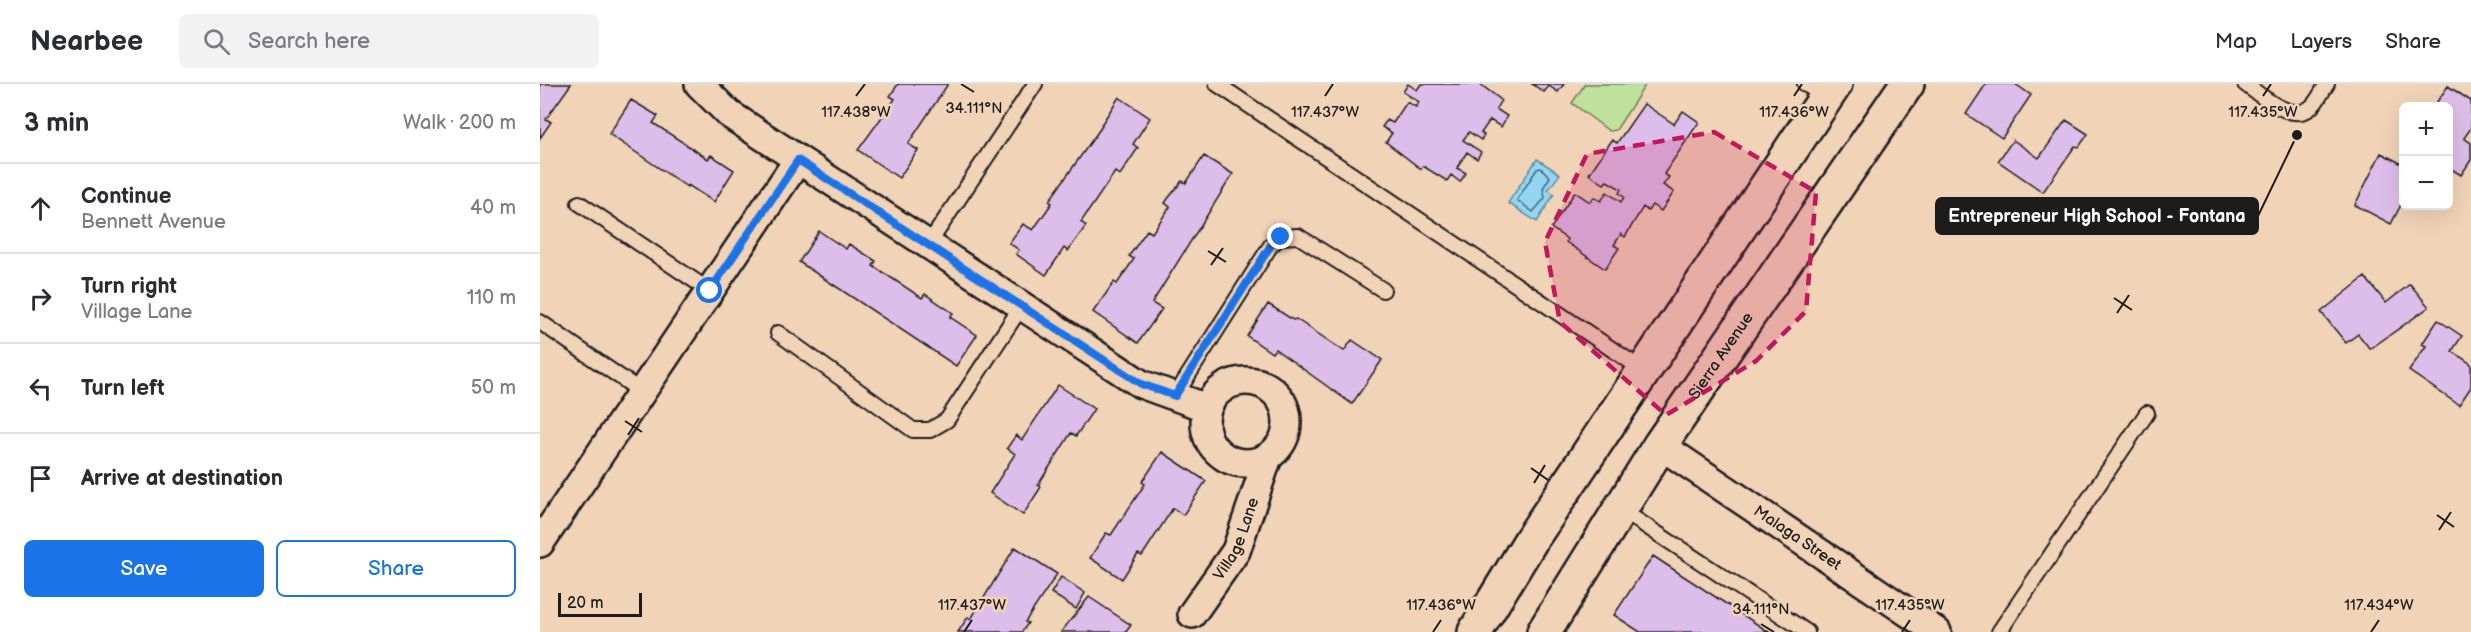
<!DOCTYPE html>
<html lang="en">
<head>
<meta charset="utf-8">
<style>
	body { margin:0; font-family:"Balsamiq Sans",sans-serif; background:#f2f2f3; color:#2b2b33 }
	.controls { position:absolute; right:18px; top:18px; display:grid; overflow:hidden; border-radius:9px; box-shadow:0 6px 24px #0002 }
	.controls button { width:54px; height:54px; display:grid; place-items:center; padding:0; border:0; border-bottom:2px solid #e1e1e2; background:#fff; color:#2b2b33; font:30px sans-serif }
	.scale { position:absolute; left:18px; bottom:15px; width:84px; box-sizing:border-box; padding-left:6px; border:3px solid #1c1c1c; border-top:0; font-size:16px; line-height:21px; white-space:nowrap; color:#1c1c1c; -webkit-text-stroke:4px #f1d3b8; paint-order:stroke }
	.stop { position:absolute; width:18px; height:18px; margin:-14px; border:4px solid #1a73e8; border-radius:50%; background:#fff }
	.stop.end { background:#1a73e8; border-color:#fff; box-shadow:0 2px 6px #0008 }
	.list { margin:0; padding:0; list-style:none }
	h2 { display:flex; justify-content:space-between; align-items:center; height:78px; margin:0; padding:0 24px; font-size:26px }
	h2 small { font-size:20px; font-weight:400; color:#7c7c81 }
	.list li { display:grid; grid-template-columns:39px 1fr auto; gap:18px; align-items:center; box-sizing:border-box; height:90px; padding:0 24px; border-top:2px solid #e1e1e2 }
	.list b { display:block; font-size:22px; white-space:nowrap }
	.list p { margin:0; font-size:20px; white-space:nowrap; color:#7c7c81 }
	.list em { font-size:20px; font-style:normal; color:#7c7c81 }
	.actions { display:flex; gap:12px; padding:18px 24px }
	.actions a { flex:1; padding:14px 0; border:2px solid #1a73e8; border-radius:9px; text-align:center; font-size:21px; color:#1a73e8 }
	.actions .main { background:#1a73e8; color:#fff }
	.icon { flex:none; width:33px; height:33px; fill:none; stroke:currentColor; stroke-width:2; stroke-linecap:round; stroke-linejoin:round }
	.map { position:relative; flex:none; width:1931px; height:548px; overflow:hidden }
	header { display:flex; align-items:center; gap:36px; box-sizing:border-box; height:84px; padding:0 30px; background:#fff; border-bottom:2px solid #e1e1e2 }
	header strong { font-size:28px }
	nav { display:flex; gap:33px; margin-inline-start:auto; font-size:21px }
	.search { width:420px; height:54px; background:#f2f2f3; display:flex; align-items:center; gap:15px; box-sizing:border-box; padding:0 21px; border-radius:9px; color:#7c7c81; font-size:22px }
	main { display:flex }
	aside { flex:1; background:#fff }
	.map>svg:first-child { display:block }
	.green { fill:#bee19b; stroke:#6d7e5c; stroke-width:1.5 }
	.water { fill:#91d6f3; stroke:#628c9d; stroke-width:1.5 }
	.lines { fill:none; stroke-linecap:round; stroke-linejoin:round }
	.shore { stroke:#4b6672; stroke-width:1.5 }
	.building { fill:#ddbeea; stroke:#1c1c1c; stroke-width:1.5 }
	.lane-casing { stroke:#1c1c1c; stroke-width:18 }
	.street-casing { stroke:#1c1c1c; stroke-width:32 }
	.primary-casing { stroke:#1c1c1c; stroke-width:38 }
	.lane { stroke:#f1d3b8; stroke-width:14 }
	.street { stroke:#f1d3b8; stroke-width:27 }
	.primary { stroke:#f1d3b8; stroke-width:33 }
	.route { stroke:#1a73e8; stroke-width:8 }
	.marked { fill:#c2185b; fill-opacity:0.2; stroke:#c2185b; stroke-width:4.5; stroke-dasharray:12 8; stroke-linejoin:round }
	.ticks { fill:none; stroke:#1c1c1c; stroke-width:2 }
	.labels { text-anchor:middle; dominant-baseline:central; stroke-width:5; stroke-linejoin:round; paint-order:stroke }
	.street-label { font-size:16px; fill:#1c1c1c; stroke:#f1d3b8 }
	.ticks-label { font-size:15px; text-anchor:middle; fill:#1c1c1c; stroke:#f1d3b8; stroke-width:5; stroke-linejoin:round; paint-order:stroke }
	.leader { fill:none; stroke:#1c1c1c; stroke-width:2 }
	.callout-dot { fill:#1c1c1c; stroke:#f1d3b8; stroke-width:2 }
	.callout { fill:#1c1c1c; stroke:#1c1c1c; stroke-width:2 }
	.callout-label { font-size:18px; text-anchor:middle; font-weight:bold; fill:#fff }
</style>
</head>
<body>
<header>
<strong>Nearbee</strong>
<div class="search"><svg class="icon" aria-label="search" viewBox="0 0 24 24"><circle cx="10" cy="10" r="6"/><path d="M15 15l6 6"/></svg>Search here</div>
<nav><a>Map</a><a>Layers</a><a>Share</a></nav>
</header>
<main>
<aside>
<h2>3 min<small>Walk · 200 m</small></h2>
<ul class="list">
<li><svg class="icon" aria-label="ahead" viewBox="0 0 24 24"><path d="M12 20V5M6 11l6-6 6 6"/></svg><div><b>Continue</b><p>Bennett Avenue</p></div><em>40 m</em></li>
<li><svg class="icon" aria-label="right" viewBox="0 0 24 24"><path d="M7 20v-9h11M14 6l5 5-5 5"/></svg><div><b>Turn right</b><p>Village Lane</p></div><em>110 m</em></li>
<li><svg class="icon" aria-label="left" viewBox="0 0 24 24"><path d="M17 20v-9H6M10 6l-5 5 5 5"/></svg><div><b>Turn left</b></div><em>50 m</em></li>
<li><svg class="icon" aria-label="arrive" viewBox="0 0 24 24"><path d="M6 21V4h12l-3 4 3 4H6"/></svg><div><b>Arrive at destination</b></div></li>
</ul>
<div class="actions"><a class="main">Save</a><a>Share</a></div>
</aside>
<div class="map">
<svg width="1931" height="548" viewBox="0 0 1931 548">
	<rect width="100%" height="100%" fill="#f1d3b8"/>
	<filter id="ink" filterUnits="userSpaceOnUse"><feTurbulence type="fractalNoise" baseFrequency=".0167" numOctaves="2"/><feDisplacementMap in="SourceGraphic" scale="12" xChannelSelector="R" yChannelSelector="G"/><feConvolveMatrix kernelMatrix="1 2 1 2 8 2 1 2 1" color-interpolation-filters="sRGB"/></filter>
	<g filter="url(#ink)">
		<!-- green -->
		<path class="green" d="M1045 0H1106L1076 46 1069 47 1032 19Z"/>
		<!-- water -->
		<path class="water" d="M997 75 1020 90 1008 106 1014 110 997 138 968 119Z"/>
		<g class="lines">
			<!-- shore -->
			<path class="shore" d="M1001 84 1010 93 1003 104 1005 114 993 128 977 116 997 85Z"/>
		</g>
		<!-- building -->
		<path class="building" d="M0 0H31L6 35 11 38 0 54Z
			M358 0H408L368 60 378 66 359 94 318 66 355 15 350 12Z
			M868 0 877 6 881 0H940L961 16 956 25 967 32 961 43 950 36 941 49 944 51 941 56 929 48 923 56 941 68 937 75 927 68 917 84 926 89 920 98 911 91 907 97 883 82 881 85 846 58 852 49 842 43 847 36 853 39 867 18 876 23 879 18 863 8Z
			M992 0H1024L1018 8 1009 2 1004 8Z
			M1446 0H1475L1491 11 1462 54 1426 30Z
			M1908 2 1931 17V44L1924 54 1931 59V76L1921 91 1908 83V22H1894Z
			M579 13 610 34 593 60 598 64 580 91 575 88 541 138 546 142 528 167 524 164 506 191 476 170 479 166 469 159 483 140 493 146 512 119 509 117 562 42 561 41Z
			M91 16 118 32 113 39 168 75 171 71 194 86 174 118 148 101 147 103 69 50Z
			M1104 20 1134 40 1143 27 1159 38 1124 90 1129 93 1123 101 1134 108 1121 127 1112 121 1108 127 1103 123 1085 153 1081 150 1074 161 1079 164 1065 185 1026 158 1027 155 1011 144 1035 108 1050 118 1054 113 1061 117 1067 108 1081 118 1084 113 1079 109 1081 105 1067 97 1064 100 1049 90 1072 56 1077 59Z
			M1526 36 1548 50 1539 63 1535 62 1503 108 1458 77 1473 56 1499 74Z
			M1841 69 1864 81V115L1851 140 1815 121Z
			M664 72 693 90 612 219 622 225 598 259 553 228 574 198 577 200 594 175 589 172 607 146 612 149 630 123 625 119 627 116 642 97 646 99Z
			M279 147 306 165 309 160 336 177 333 182 382 214 385 210 413 229 410 233 437 251 416 282 259 178Z
			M1825 193 1846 219 1870 200 1889 223 1830 265 1818 250 1806 259 1781 228Z
			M728 220 753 236 756 235 804 267 812 256 842 276 812 320 735 265 732 269 707 252Z
			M1898 236 1922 252 1912 267 1931 280V303L1919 321 1869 287 1886 262 1882 260Z
			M518 301 554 325 536 352 531 349 498 401 501 403 483 431 450 409 475 370 467 364 476 351 482 356Z
			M622 368 666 397 643 431 633 424 602 472 598 470 582 495 550 474 566 449 571 451 605 400 602 398Z
			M475 463 517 490 485 538 488 539 482 548H418L428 533 431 535Z
			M1113 472 1229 548H1100L1074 531Z
			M521 493 545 509 536 525 511 509Z
			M549 513 591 541 586 548H521Z"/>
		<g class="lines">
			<defs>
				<path id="lane" d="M677 0 1103 286
					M1265 0 1286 13
					M1705 0C1719 10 1751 39 1770 24 1777 19 1782 7 1787 0
					M39 119 170 207
					M388 161 495 0
					M0 238 102 308
					M238 249 373 346H390L407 336 481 223
					M635 312 731 161 741 153 758 152 843 206
					M1080 425 1267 548
					M1459 548 1607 329"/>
				<g id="street">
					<path d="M159 0 189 30 601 300 667 324"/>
					<circle cx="706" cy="338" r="41"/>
					<path id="s1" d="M1120 361 1397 548"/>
					<path d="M0 459 258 76"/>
					<path id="s2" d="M652 530 696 467 728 373"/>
				</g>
				<g id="primary">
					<path d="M935 548 991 456 1295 0"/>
					<path id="s3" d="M1004 548 1120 361 1367 0"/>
				</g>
			</defs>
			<!-- lane casing -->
			<use href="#lane" class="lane-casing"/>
			<!-- street casing -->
			<use href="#street" class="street-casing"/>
			<!-- primary casing -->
			<use href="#primary" class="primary-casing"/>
			<!-- lane -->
			<use href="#lane" class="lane"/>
			<!-- street -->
			<use href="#street" class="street"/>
			<!-- primary -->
			<use href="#primary" class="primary"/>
		</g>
	</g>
	<g class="lines" filter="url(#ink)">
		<!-- route -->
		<path class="route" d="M170 207 258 76 601 300 635 312 731 161 741 153"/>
	</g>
	<!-- marked area -->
	<path class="marked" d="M1174 48 1276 108 1266 227 1216 277 1126 331 1020 238 1005 158 1047 70Z"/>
	<!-- ticks -->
	<path class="ticks" d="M421 0 434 8M316 12 325 0M785 12 793 0M1254 12 1262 0M1723 12 1731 0M668 167 686 178M671 181 683 164M1574 214 1592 226M1577 229 1589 211M85 337 102 348M88 351 99 334M991 384 1008 396M994 399 1005 381M1897 431 1914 443M1899 446 1911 428M1221 540 1234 548M424 548 432 536M893 548 901 536M1362 548 1370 536M1831 548 1839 536"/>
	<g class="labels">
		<!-- street labels -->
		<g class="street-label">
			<text stroke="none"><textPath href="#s3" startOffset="328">Sierra Avenue</textPath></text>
			<text stroke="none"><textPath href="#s2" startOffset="88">Village Lane</textPath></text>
			<text stroke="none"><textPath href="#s1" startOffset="166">Malaga Street</textPath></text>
		</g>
	</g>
	<g class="ticks-label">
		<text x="434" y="29">34.111°N</text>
		<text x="316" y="33">117.438°W</text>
		<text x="785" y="33">117.437°W</text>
		<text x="1254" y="33">117.436°W</text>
		<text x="1723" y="33">117.435°W</text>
		<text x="432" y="526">117.437°W</text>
		<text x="901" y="526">117.436°W</text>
		<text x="1370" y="526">117.435°W</text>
		<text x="1839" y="526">117.434°W</text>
		<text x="1221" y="530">34.111°N</text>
	</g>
	<!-- callouts -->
	<path class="leader" d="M1757 51L1718 132"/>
	<circle class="callout-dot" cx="1757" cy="51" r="6"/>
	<rect class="callout" x="1396" y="114" width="322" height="36" rx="6"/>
	<g class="callout-label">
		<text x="1557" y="138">Entrepreneur High School - Fontana</text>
	</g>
</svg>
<div class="controls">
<button>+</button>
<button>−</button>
</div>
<div class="scale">20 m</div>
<div class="stop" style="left:170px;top:207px"></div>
<div class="stop end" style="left:741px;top:153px"></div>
</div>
</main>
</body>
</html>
